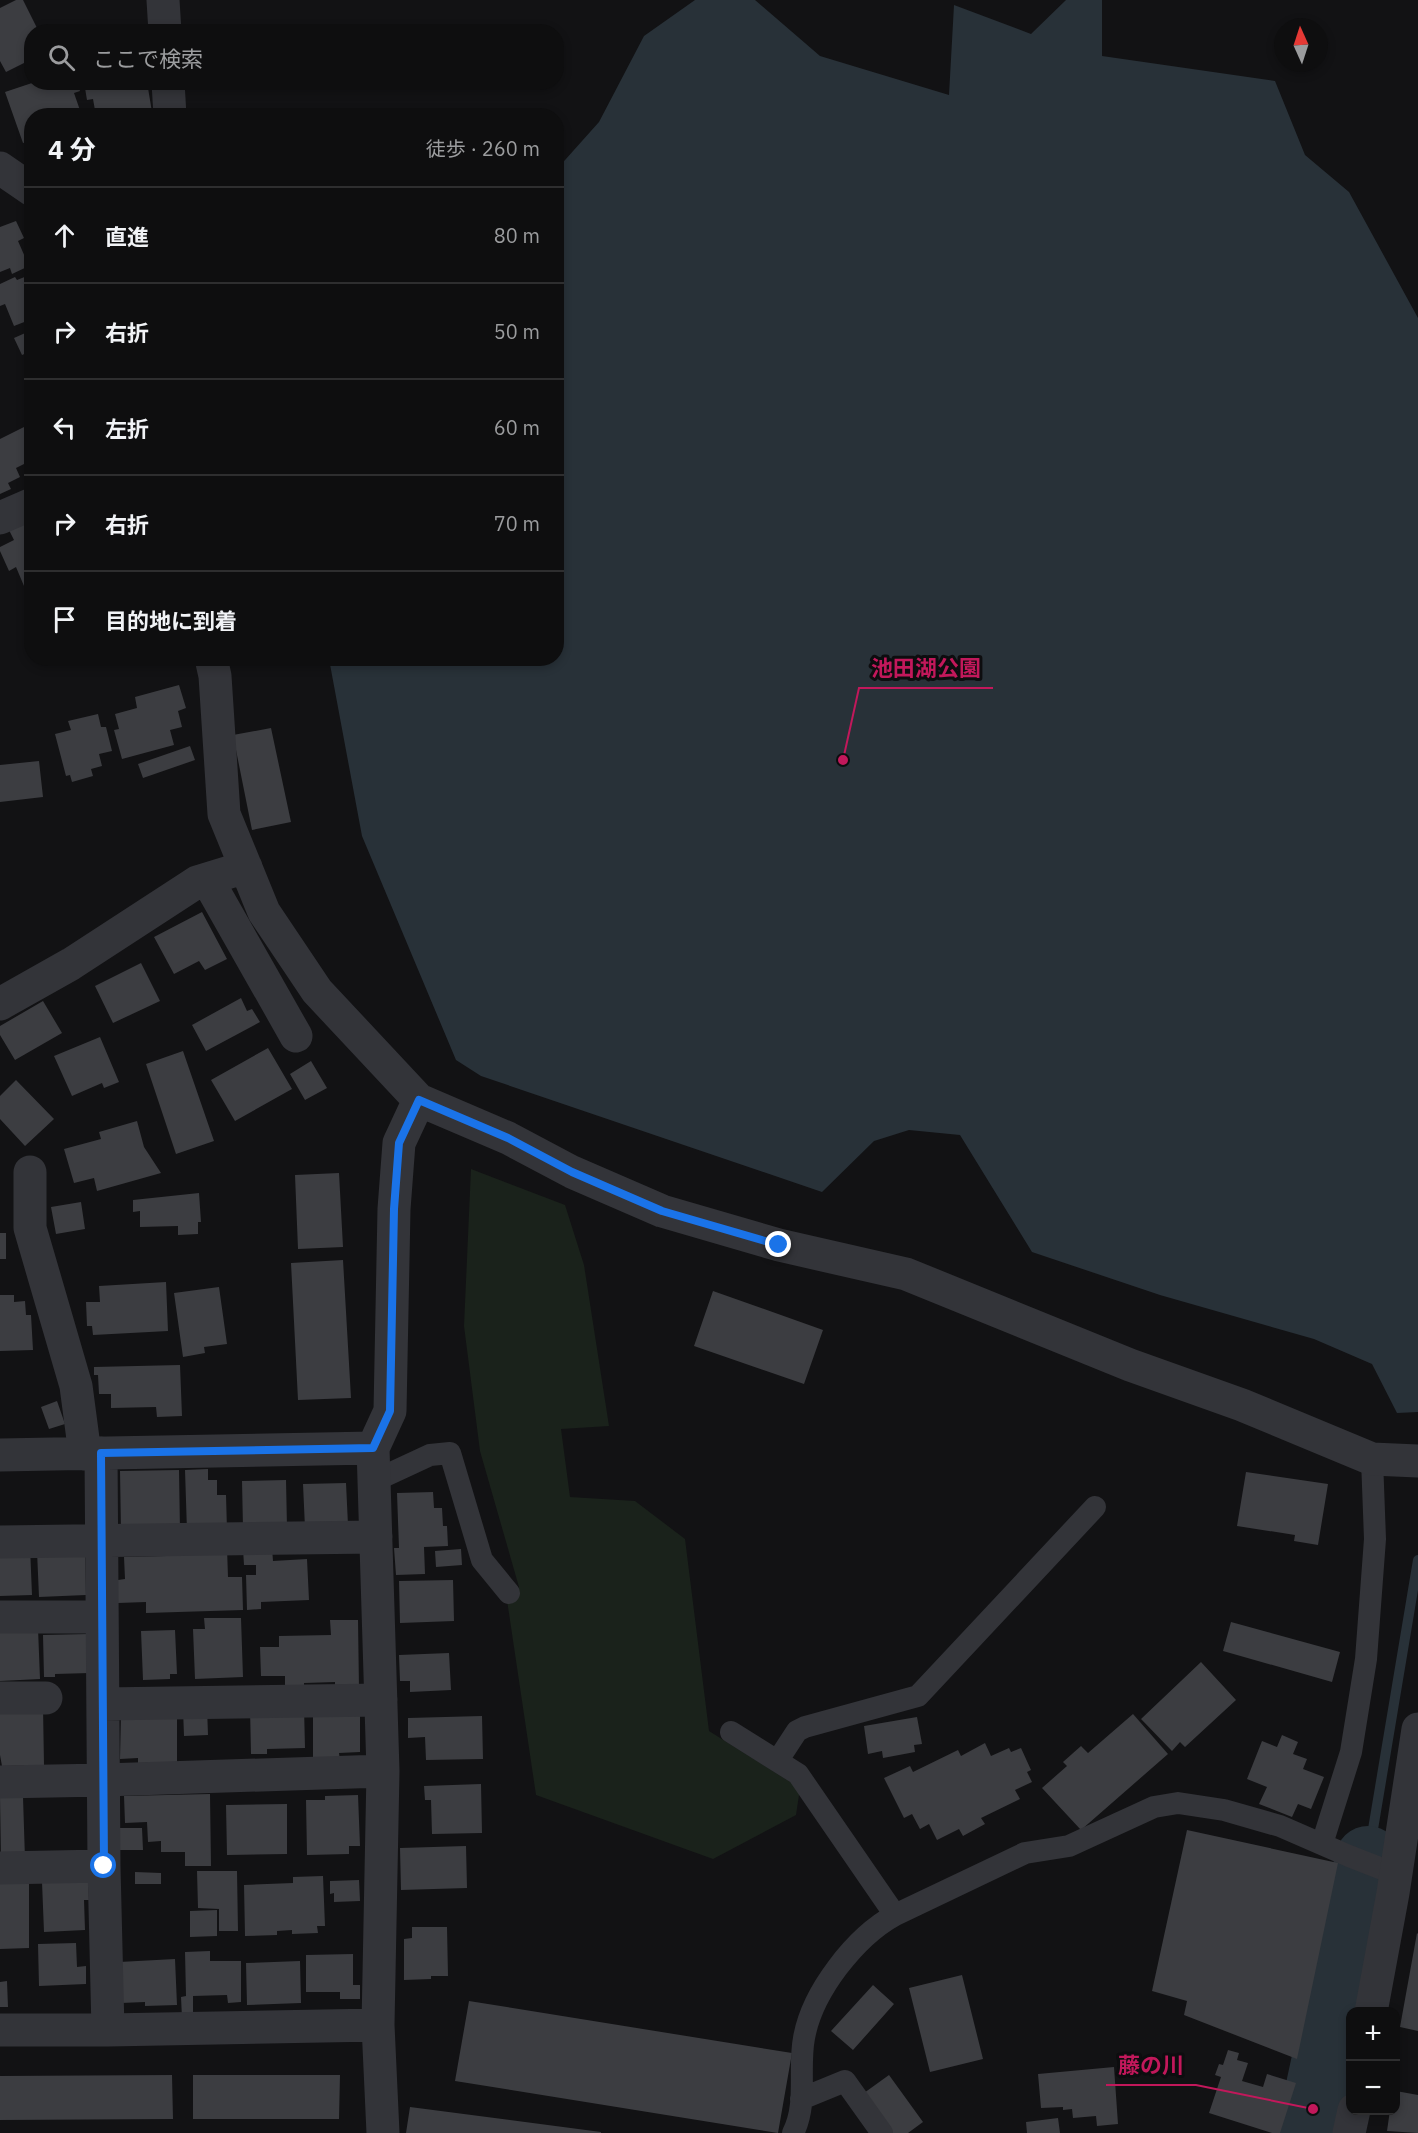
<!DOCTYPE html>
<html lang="ja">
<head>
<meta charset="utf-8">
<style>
	body { margin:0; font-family:"IBM Plex Sans","Noto Sans JP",sans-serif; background:#1c1c1d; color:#f1f3f6 }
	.controls { position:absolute; right:18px; bottom:18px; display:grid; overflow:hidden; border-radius:12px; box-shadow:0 3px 9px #0003 }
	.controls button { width:54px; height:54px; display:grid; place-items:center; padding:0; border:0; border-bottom:2px solid #2e2e2f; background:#0e0e0f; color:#f1f3f6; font:30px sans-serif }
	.compass { position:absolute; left:1274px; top:18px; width:54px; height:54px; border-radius:50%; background:#0e0e0f; box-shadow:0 3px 9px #0003; rotate:357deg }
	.stop { position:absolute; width:18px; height:18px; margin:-14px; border:4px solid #1a73e8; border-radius:50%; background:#fff }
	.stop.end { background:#1a73e8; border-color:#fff; box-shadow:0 2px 6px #0008 }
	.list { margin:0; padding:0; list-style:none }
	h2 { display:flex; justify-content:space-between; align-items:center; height:78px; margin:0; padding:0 24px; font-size:26px }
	h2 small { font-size:20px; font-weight:400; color:#9b9c9e }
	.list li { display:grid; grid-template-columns:39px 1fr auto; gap:18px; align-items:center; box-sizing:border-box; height:96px; padding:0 24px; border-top:2px solid #2e2e2f }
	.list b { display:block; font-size:22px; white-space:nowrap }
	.list em { font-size:20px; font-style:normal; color:#9b9c9e }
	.icon { flex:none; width:33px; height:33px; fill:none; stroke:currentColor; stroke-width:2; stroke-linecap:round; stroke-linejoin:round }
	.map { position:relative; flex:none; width:1418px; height:2133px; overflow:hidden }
	.search { position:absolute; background:#0e0e0f; box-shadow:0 3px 9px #0003; left:24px; top:24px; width:540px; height:66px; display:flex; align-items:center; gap:15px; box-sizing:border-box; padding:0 21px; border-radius:24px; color:#9b9c9e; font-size:22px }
	.panel { position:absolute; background:#0e0e0f; box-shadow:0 3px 9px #0003; left:24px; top:108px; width:540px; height:558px; border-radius:24px }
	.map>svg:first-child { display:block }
	.green { fill:#1a221b }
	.water { fill:#283138 }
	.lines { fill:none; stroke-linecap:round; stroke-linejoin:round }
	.stream { stroke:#283138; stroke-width:10 }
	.river { stroke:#283138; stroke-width:66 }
	.building { fill:#3c3d41 }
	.service { stroke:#333439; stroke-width:22 }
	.minor { stroke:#333439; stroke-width:33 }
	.route { stroke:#1a73e8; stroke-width:8 }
	.leader { fill:none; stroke:#c2185b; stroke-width:2 }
	.callout-dot { fill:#c2185b; stroke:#0d0d0f; stroke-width:2 }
	.callout-label { font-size:22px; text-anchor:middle; font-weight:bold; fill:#c2185b; stroke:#0d0d0f; stroke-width:6; stroke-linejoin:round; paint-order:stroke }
</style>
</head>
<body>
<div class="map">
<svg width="1418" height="2133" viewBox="0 0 1418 2133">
	<rect width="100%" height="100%" fill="#121214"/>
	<!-- green -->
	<path class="green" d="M471 1169 565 1205 584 1265 609 1426 561 1429 570 1497 635 1501 685 1539 709 1731 800 1788 796 1815 713 1859 536 1795 507 1600 519 1587 480 1451 464 1326Z"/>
	<!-- water -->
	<path class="water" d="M695 0H755L820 56 949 95 954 5 1031 34 1066 0H1102V56L1275 81 1305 155 1349 192 1418 318V1412L1397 1413 1372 1364 1314 1339 1160 1295 1032 1252 960 1135 909 1130 874 1141 822 1192 481 1076 456 1060 362 836 329 659 556 658 557 169 599 122 644 36Z"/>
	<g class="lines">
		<!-- stream -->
		<path class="stream" d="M1368 1859 1418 1560"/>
		<!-- river -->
		<path class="river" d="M1309 2133 1368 1859"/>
	</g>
	<!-- building -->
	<path class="building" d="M16 0H23L39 32H32V59L6 72 0 61V8Z
		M35 82H77L80 91 74 93 82 116H32V141L23 143 5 92Z
		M84 82H147L152 112 139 116H96L93 99 87 100Z
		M16 221 24 238 18 241 29 266 12 274 10 268 0 272V227Z
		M32 274V319L14 326 5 304 0 306V284L15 277 17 280Z
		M32 330V358L29 352 22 355 14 338Z
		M24 427 32 441V460L16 468 20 477 8 483 11 489 0 494V439Z
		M32 520V582L24 586 16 567 9 571 0 551V547L14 540 9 530Z
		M179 685 186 708 178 711 182 727 170 730 174 745 122 759 114 730 119 729 115 714 137 708 135 697Z
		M98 714 101 727H106L112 751 99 754 102 766 91 769 93 776 72 782 70 775 66 776 55 734 71 730 68 721Z
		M271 728 291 822 252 830 233 735Z
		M190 746 195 760 143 778 138 764Z
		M39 761 43 797 0 802V765Z
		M202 912 227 959 205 970 199 961 174 974 154 937Z
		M141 963 160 1001 113 1023 95 986Z
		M241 998 247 1011 252 1009 260 1022 206 1051 192 1025Z
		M43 1001 62 1033 15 1060 0 1035V1026Z
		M100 1037 119 1082 104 1088 102 1083 72 1096 54 1056Z
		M268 1048 292 1089 235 1121 211 1080Z
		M183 1051 214 1141 176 1154 146 1064Z
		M311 1061 327 1088 305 1100 290 1074Z
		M16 1080 54 1119 25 1146 0 1119V1096Z
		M137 1121 144 1147 161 1173 97 1191 94 1178 74 1183 64 1149 101 1139 99 1132Z
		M339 1173 343 1247 298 1249 295 1175Z
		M199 1193 201 1222H198V1234L178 1235V1226L140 1227V1211L133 1212V1200Z
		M81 1202 85 1229 56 1234 51 1207Z
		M0 1233H6V1259H0Z
		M343 1260 351 1398 298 1400 291 1263Z
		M166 1282 168 1331 93 1335 92 1326H87L86 1302H100L99 1286Z
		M219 1287 227 1344 204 1347 205 1353 183 1357 174 1293Z
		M713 1291 823 1330 804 1384 694 1346Z
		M0 1295H14V1302L25 1301 26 1315H31L33 1350 0 1351Z
		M180 1365 182 1416 157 1417 156 1407 111 1408V1394H99L98 1375H94V1367Z
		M57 1401 65 1424 49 1429 41 1407Z
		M208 1469V1480H217V1495H226L227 1530 187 1531 185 1470Z
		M179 1470 180 1530 121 1531 120 1471Z
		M1246 1472 1328 1484 1318 1545 1294 1541 1295 1535 1237 1526Z
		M286 1480 287 1527 243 1528 242 1481Z
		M346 1483 348 1525 305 1528 303 1484Z
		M433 1492 434 1508H442L443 1526H447L448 1546 424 1547 425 1574 396 1575 394 1548H399L397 1493Z
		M0 1546H30L32 1595 0 1596Z
		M227 1548 228 1577H242L243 1610 146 1613V1602L118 1603V1580L125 1579 124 1557 166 1556Z
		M272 1548 273 1561 307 1559 309 1600 261 1602V1609L247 1610 246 1575H256V1565H244L243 1549Z
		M85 1549 86 1595 39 1597 37 1551Z
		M461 1549 462 1565 436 1567 435 1551Z
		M453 1580 454 1621 400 1623 399 1581Z
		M204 1618H241L243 1677 195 1679 193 1629H205Z
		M330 1620H358L359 1689 335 1693V1682L304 1683V1688H285V1676H261L260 1647H279V1636L331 1635Z
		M1231 1622 1340 1652 1332 1682 1223 1651Z
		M38 1628 40 1679 0 1681V1629Z
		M175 1630 177 1674H170V1679L143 1680 141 1631Z
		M89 1634 90 1673 55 1674V1677H44L43 1635Z
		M449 1653 451 1690 410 1692V1681H400L399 1655Z
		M1201 1662 1236 1700 1185 1747 1180 1742 1172 1751 1141 1719Z
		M43 1707 44 1765 2 1766 0 1755V1708Z
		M207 1707 208 1735 184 1736 183 1709Z
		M304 1707 305 1748 267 1749V1754H251L250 1708Z
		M313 1710H360V1752L339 1753 340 1761H313Z
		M177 1713V1762L138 1763V1758L120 1759 121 1714Z
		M1133 1714 1168 1754 1081 1830 1042 1788 1067 1766 1063 1762 1081 1746 1088 1753Z
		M482 1716 483 1759 426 1760 425 1737 408 1738V1718Z
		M917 1717 922 1744 914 1745 915 1752 883 1758 882 1751 868 1754 864 1726Z
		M1282 1735 1298 1742 1293 1754 1307 1759 1303 1769 1324 1777 1311 1809 1298 1804 1292 1817 1259 1804 1267 1787 1247 1779 1262 1741 1277 1747Z
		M985 1743 991 1756 1009 1748 1011 1752 1021 1748 1031 1770 1027 1772 1032 1782 1015 1790 1020 1799 981 1818 985 1824 963 1836 959 1829 937 1840 929 1824 920 1829 912 1814 904 1818 884 1778 910 1766 913 1772 958 1750 961 1756Z
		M481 1784 482 1833 432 1834 431 1800H425L424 1786Z
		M210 1794 211 1866H185V1852H161V1841L148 1842 147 1822 125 1823 124 1796Z
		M358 1795 360 1846H349V1854L307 1855 306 1800H325V1796Z
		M0 1797H23L25 1859 1 1860Z
		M287 1804V1854L227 1855 226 1805Z
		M117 1828H142L143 1850H118Z
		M1187 1830 1338 1863 1297 2059 1184 2015 1187 2001 1152 1991Z
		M466 1846 467 1888 401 1890 400 1848Z
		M197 1871H237L238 1931H219V1909L198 1908Z
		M135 1872 161 1873V1884H135Z
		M323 1876 325 1926H317L318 1933 292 1934V1930L277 1931V1935L245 1936 244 1885 293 1883V1877Z
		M359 1880 360 1901 334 1902V1893L330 1894V1881Z
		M88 1881 89 1900H84L85 1930 44 1932 42 1882Z
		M0 1883H29V1948L0 1949Z
		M217 1910V1936L190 1937V1911Z
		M412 1927H447L448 1976H431V1979L404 1980V1939L412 1938Z
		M1417 1933 1418 1934V2031L1400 2027Z
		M76 1943 77 1967 86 1966V1984L39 1986 38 1944Z
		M210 1951V1961H241V2002L228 2003 227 1995 193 1996V2018H182L181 1997 186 1996 185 1952Z
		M353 1954V1985H360V1999H340V1992H306V1955Z
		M175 1959 177 2005 145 2006V2002L121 2003 119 1962Z
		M300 1961 301 2003 247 2005 246 1963Z
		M962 1975 983 2059 930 2072 909 1988Z
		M7 1981 8 2007H0V1982Z
		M873 1985 894 2004 853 2050 831 2031Z
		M469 2001 792 2053 778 2133 455 2081Z
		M1228 2050 1239 2053 1237 2060 1248 2063 1242 2081 1263 2087 1267 2074 1296 2083 1280 2133H1272L1209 2113 1221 2077 1215 2075 1219 2064 1223 2065Z
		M1114 2067 1118 2124 1097 2126 1096 2116 1073 2118 1072 2109 1063 2110V2107L1041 2108 1038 2074Z
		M172 2075 173 2119 0 2120V2076Z
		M193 2075H340L339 2119H193Z
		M889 2075 923 2122 908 2133H893L864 2093Z
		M1396 2091 1418 2095V2133L1387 2131 1390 2110H1396Z
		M410 2107 601 2132V2133H406Z
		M1058 2118 1060 2133H1027L1026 2122Z"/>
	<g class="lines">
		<!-- service -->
		<path class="service" d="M374 1481 430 1455 450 1453 482 1560 509 1593
			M731 1732 798 1774 895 1915
			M778 1760 797 1731 805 1727 918 1696 1095 1507
			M1322 1844 1351 1752 1366 1659 1375 1539 1372 1459
			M801 2099 845 2081 882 2133
			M793 2133C808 2104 798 2069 804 2038 812 1992 855 1937 895 1915L1025 1853 1069 1846 1154 1807 1178 1803 1224 1810 1280 1826 1349 1856 1395 1874"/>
		<!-- minor -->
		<path class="minor" d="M163 0 165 32
			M168 82 170 116
			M0 168 32 190
			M0 518 32 504
			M211 658 215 676 224 814 264 912 317 991 419 1100 508 1138 572 1172 662 1211 779 1245 906 1274 1130 1365 1242 1405 1372 1459 1418 1461
			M207 879 296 1036
			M0 1004 71 964 197 882 246 867
			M30 1172V1228L76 1386 85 1454
			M373 1448 390 1411 394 1209 399 1143 419 1100
			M101 1453 104 1866 108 2030
			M0 1455 373 1448 383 1771 378 2025 383 2133
			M0 1542 376 1537
			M0 1617H102
			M0 1698H46
			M103 1704 381 1700
			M0 1782 104 1780 383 1771
			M0 1868 104 1866
			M1371 2012 1393 1893 1418 1729
			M0 2030H108L378 2025
			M1349 2133 1354 2110"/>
	</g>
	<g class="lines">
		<!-- route -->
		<path class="route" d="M104 1866 101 1453 373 1448 390 1411 394 1209 399 1143 419 1100 508 1138 572 1172 662 1211 779 1245"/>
	</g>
	<!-- callouts -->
	<path class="leader" d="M843 760L859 688H993M1313 2109L1196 2085H1106"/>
	<g class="callout-dot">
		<circle cx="843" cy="760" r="6"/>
		<circle cx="1313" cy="2109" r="6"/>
	</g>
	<g class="callout-label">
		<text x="926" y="676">池田湖公園</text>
		<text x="1151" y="2073">藤の川</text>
	</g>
</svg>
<div class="controls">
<button>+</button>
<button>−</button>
</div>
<svg class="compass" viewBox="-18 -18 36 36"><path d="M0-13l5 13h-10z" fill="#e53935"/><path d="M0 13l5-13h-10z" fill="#9b9c9e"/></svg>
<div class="stop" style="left:104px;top:1866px"></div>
<div class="stop end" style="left:779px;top:1245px"></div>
<div class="search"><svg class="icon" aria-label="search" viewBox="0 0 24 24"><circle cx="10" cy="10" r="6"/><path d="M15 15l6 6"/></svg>ここで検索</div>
<section class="panel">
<h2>4 分<small>徒歩 · 260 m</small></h2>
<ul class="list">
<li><svg class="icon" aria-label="ahead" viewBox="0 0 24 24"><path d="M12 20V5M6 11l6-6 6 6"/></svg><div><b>直進</b></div><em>80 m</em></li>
<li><svg class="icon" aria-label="right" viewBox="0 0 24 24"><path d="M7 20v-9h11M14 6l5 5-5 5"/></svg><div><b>右折</b></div><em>50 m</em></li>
<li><svg class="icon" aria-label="left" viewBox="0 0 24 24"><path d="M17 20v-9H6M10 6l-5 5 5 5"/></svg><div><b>左折</b></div><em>60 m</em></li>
<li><svg class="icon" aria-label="right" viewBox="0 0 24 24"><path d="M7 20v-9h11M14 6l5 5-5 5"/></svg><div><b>右折</b></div><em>70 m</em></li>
<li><svg class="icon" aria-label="arrive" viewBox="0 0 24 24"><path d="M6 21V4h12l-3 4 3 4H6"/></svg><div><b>目的地に到着</b></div></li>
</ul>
</section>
</div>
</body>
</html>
